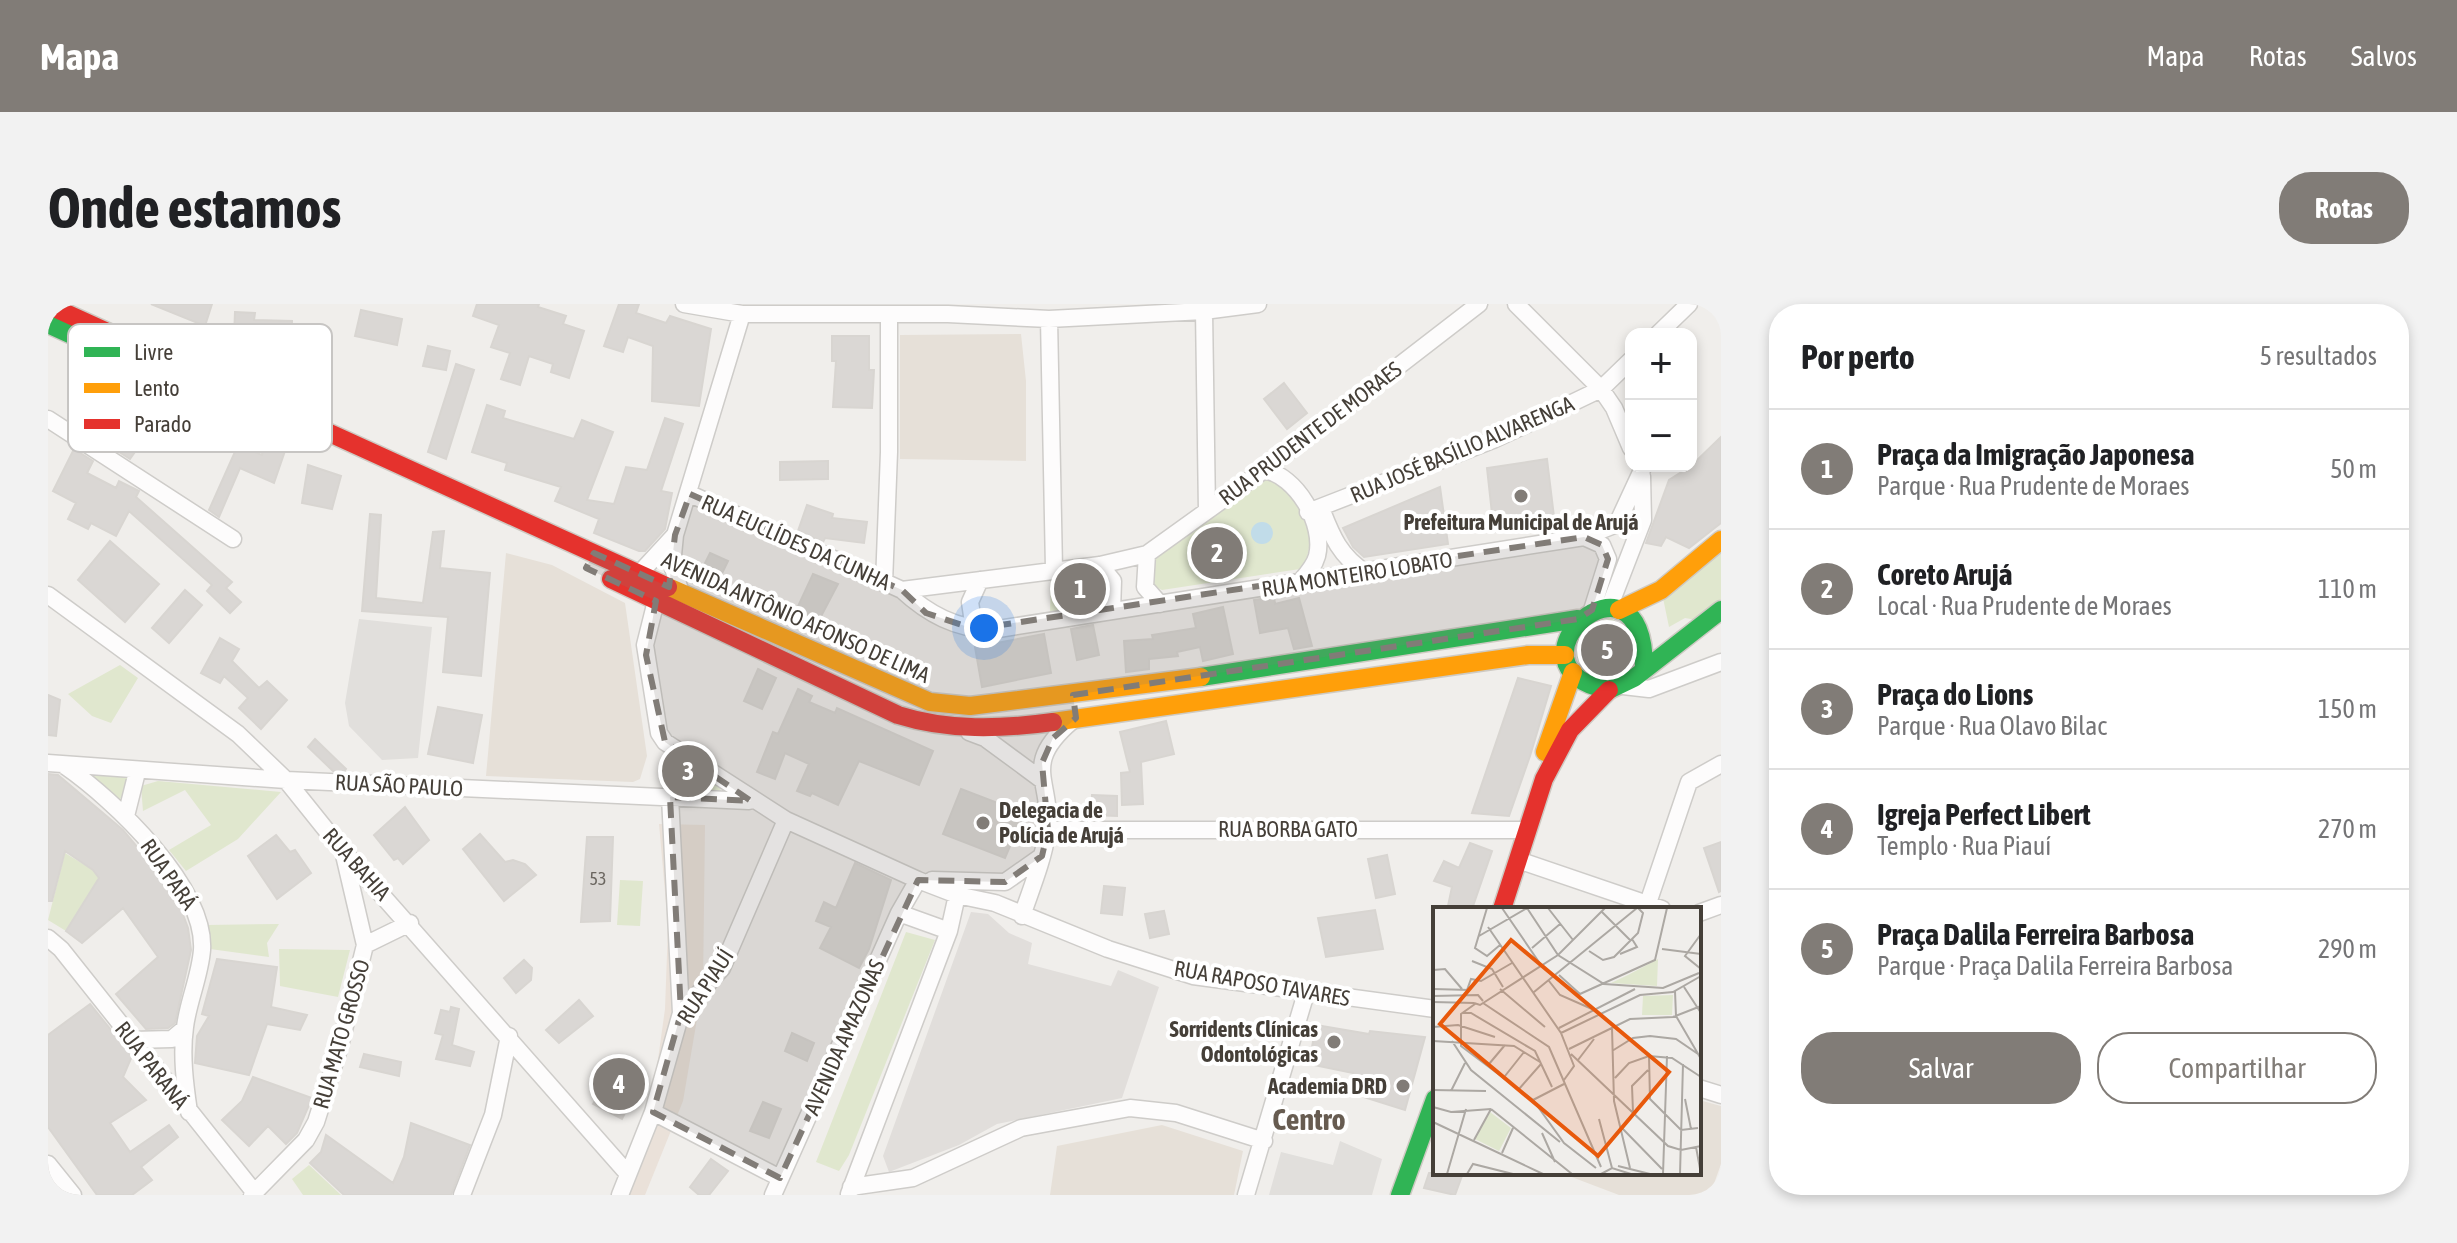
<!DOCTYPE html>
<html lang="pt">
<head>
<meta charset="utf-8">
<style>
	body { margin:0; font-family:"Asap Condensed",sans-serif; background:#f2f2f2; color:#202124 }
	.controls { position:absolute; right:24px; top:24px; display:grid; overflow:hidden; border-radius:16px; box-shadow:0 4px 12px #0003 }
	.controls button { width:72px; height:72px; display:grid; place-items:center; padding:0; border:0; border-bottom:2px solid #e0e0e0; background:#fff; color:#202124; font:40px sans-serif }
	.you { position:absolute; left:936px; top:324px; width:28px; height:28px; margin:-20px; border:6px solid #fff; border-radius:50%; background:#1a73e8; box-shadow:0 0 0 12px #1a73e833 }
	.badge { display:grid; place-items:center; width:52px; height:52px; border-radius:50%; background:#817c77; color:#fff; font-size:26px; font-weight:700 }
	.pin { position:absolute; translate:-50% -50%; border:4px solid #fff; box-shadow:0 2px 8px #0006 }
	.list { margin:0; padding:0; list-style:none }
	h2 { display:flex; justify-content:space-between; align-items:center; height:104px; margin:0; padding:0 32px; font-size:34px }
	h2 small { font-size:26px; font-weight:400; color:#757577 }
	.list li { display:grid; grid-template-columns:52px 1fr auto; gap:24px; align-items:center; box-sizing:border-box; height:120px; padding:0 32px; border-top:2px solid #e0e0e0 }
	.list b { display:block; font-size:30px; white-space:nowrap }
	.list p { margin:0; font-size:26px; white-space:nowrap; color:#757577 }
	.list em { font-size:26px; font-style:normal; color:#757577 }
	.actions { display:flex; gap:16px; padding:24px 32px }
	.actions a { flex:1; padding:18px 0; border:2px solid #817c77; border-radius:32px; text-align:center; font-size:28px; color:#817c77 }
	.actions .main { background:#817c77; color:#fff }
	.map { position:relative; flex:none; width:1673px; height:891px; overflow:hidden; border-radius:32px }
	header { display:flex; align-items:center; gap:48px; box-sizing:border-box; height:112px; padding:0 40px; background:#817c77; color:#fff }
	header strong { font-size:38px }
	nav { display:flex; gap:44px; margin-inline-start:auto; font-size:28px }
	.intro { display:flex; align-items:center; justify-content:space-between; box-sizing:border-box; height:192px; padding:0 48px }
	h1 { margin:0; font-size:56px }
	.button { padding:20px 36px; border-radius:32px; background:#817c77; color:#fff; font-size:28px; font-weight:700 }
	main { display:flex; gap:48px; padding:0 48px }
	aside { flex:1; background:#fff; border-radius:32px; box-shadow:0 4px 12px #0003 }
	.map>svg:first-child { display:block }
	.commercial { fill:#eae1d9 }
	.industrial { fill:#e1dedb }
	.education { fill:#e6e0d8 }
	.green { fill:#e0e7ce }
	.parking { fill:#e1dfdc }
	.water { fill:#c1dce9 }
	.building { fill:#dad7d4; stroke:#d8d5d1; stroke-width:2 }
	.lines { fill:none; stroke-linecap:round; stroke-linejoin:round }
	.street-casing { stroke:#ceccc9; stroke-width:19 }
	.fast-casing { stroke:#cecac3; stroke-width:21 }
	.slow-casing { stroke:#cecac3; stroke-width:21 }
	.jam-casing { stroke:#cecac3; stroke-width:21 }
	.street { stroke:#fdfcfc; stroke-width:16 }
	.fast { stroke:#30b455; stroke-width:18 }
	.slow { stroke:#ff9f0a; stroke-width:18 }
	.jam { stroke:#e5322d; stroke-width:18 }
	.marked { fill:#817c77; fill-opacity:0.2; stroke:#817c77; stroke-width:6; stroke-dasharray:16 10; stroke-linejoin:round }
	.poi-dot { fill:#817c77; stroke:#fff; stroke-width:3 }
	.labels { text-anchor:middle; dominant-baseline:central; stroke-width:8; stroke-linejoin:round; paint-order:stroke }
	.number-label { font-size:18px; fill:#6b6660 }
	.street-label { font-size:22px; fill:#453f38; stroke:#fff }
	.poi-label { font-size:22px; font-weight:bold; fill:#453f38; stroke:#fff; text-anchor:end }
	.district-label { font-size:30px; font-weight:bold; fill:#675c51; stroke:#fff }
	.inset-road { fill:none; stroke:#aca8a3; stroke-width:2 }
	.view { fill:#e8590c; fill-opacity:0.15; stroke:#e8590c; stroke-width:4 }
	.inset-edge { fill:none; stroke:#453f38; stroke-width:4 }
	.key { fill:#fff; stroke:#c7c5c3; stroke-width:2 }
	.key-label { font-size:22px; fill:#453f38 }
</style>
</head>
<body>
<header>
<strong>Mapa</strong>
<nav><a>Mapa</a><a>Rotas</a><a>Salvos</a></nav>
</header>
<div class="intro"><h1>Onde estamos</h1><a class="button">Rotas</a></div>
<main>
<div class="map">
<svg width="1673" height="891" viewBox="0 0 1673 891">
	<rect width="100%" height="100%" fill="#f0eeeb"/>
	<!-- commercial -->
	<path class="commercial" d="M611 520 657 521 655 680 635 797 597 891H571L582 844 606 784 617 705 620 622Z"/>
	<!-- industrial -->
	<path class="industrial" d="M923 608 940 610 961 629 984 639 980 660 1063 682 1070 666 1111 683 1074 794 949 820 911 841 841 868 835 852Z"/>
	<!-- education -->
	<path class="education" d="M973 30 978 77V157L852 155V31Z
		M458 249 504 261 577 299 599 452 592 475 585 478 438 472Z
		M1651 796 1673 802V860L1662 891H1571L1513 869H1651Z
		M1114 821 1195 847 1186 891H1002L1009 842Z"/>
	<!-- green -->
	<path class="green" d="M1221 173C1229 179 1240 185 1247 193 1262 211 1268 247 1252 265L1114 286 1104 281 1103 256Z
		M1673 246V295L1648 316 1637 314 1621 323 1615 294Z
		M1046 267 1058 276 1059 302 1002 310 1003 273Z
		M1563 314 1586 331 1585 360 1560 375 1541 369 1529 353 1530 333 1535 324Z
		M72 361 90 374 63 419 44 412 20 390Z
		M629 452 676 482 668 490 625 485Z
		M37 467 83 471 70 500Z
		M110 477 233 488 190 535 138 567 121 546 163 521 137 486 95 507 93 482Z
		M17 549 45 566 51 574 18 627 0 616Z
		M572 576 595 577 592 622 569 621Z
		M231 620 219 639 221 653 162 645 158 621Z
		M858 628 887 636 801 851 791 867 768 858Z
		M231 645 302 646 290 693 232 682Z
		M261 861 293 891H255L244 875Z"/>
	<!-- parking -->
	<path class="parking" d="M311 315 384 323 370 454 334 456 301 422 297 399Z
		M1292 837 1334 855 1324 891H1221L1233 848 1285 861Z"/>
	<!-- water -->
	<path class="water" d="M1203 229a11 11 0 1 1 22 0a11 11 0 1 1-22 0Z"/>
	<!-- building -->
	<path class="building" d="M103 0H164L157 22Z
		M429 0H491L490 3 518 12 515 20 536 27 521 74 503 68 505 60 481 52 472 81 453 75 462 49 443 43 451 21 425 12Z
		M571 0H591L588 9 618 19 622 12 663 25 651 102 604 97 605 42 580 33 575 48 556 42Z
		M313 6 354 15 349 41 307 32Z
		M187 8 207 9 206 16 244 17 242 67 223 66V59L185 58Z
		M784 32H821V66H826L824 104 785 103 788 57H784Z
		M380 42 402 47 398 66 375 62Z
		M408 60 426 66 398 155 380 148Z
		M1236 79 1259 109 1239 125 1216 95Z
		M439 101 457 107 455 114 526 135 534 116 565 128 539 196 566 200 578 163 599 166 617 114 635 120 613 187 624 189 617 225 597 247H591L546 229 551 215 507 197 513 183 457 166 459 159 424 148Z
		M80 129 94 138 82 155 68 146Z
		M1673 133V219L1641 244 1618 233 1613 242 1598 239 1621 176 1643 162Z
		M190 141 214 151 217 141 237 147 226 179 192 164 171 213 161 206Z
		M26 145 45 157 39 169 68 184 71 177 91 187 88 193 184 278 178 284 193 298 182 309 159 287 164 281 81 207 68 232 43 219 40 225 20 215 28 199 5 187Z
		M1499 155 1507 221 1446 228 1439 164Z
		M780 157V175L732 176V158Z
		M260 161 293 172 284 205 254 199Z
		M1392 183 1400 240 1316 253 1305 243 1295 224Z
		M759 201 785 210 784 214 819 218 816 239 777 234 775 238 750 227Z
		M322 210 333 211 328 294 375 299 385 228 396 227 392 264 442 269 433 372 395 368 400 313 314 307Z
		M62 237 111 280 77 318 30 276Z
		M1160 249a10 10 0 1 1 20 0a10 10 0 1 1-20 0Z
		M662 249 680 257 667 284 649 275Z
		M765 270 790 280 769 320 746 311Z
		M137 286 154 301 121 339 104 324Z
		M1226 293 1227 300 1251 294 1264 342 1246 345 1240 324 1212 329 1206 296Z
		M1175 303 1185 350 1155 357 1152 343 1129 348 1130 352 1101 355V365L1078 368 1076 337 1105 335 1104 331 1148 324 1145 310Z
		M1045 321 1051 351 1029 356 1023 325Z
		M996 330 1003 369 934 383 927 343Z
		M172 334 191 345 184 357 211 384 219 377 239 396 213 425 191 404 200 394 176 372 172 379 153 369Z
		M710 365 728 374 714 405 696 397Z
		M1470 374 1503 382 1482 452 1461 512 1424 509Z
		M750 385 764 392 761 398 787 409 789 404 885 447 871 481 811 457 790 501 764 489 762 492 749 487 761 460 737 449 727 475 709 468 725 428 730 430Z
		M0 391 12 396 8 432 0 431Z
		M390 403 434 411 425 459 380 450Z
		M1118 417 1126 450 1093 458 1095 500 1074 501 1073 469 1082 468 1072 428Z
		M267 435 298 465 296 468 285 467 260 443Z
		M0 470 10 471 75 526 116 575 131 600 140 624 143 646 127 719 120 724 98 725 68 690 110 653 75 604 34 639 18 627 51 574 45 566 17 547 4 597H0Z
		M913 485 976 509 957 554 895 530Z
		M1044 491 1069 492V512L1043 511Z
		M357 503 381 536 355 560 350 554 346 556 326 531Z
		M432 530 457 558 465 556 477 560 488 571 456 597 415 545Z
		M228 531 242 548 247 546 263 569 229 595 200 552Z
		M539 533H565L562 617 533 618Z
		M1673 538V587L1671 588 1656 544Z
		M1422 539 1444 547 1424 605H1407L1400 602 1404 583 1386 577 1396 557 1411 564Z
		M1339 551 1347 590 1328 594 1320 555Z
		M807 559 843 576 821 645 811 664 772 644 783 623 768 617 776 598 788 604Z
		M1056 582 1077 584 1074 611 1053 609Z
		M1327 606 1335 645 1278 653 1270 614Z
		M1116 607 1121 630 1102 634 1097 610Z
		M169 655 229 663 223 703 259 711 252 726 219 720 201 771 147 759 149 732 161 712 154 710Z
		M476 656 484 664 483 676 468 689 456 674Z
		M531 696 545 712 511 739 498 726Z
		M42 700 84 752 75 773 98 796 62 819 82 848 121 821 130 833 93 863 104 876 84 891H49L0 823V731Z
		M403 703 411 705 404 741 426 748 422 762 388 755 395 731 387 729 393 706 402 708Z
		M1268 721 1321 730 1322 727 1377 733 1357 806 1316 793 1321 777 1303 774 1305 769 1261 760Z
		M744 729 766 739 759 757 737 747Z
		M316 750 353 758 351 772 312 763Z
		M571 761 586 771 579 795 583 797 574 815 545 800Z
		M205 773 264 794 249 829 238 840 220 822 201 842 174 816 194 797Z
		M715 798 733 805 721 834 702 827Z
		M363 819 422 841 403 891H296L262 859 273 848 278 831 345 879 356 853Z
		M663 855 680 867 661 891H651L642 883Z
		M1381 869H1415L1407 891 1376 884Z"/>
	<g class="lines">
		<defs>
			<path id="street" d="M636 0 694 10H900L1001 15 1156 7 1210 0
				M1468 0 1553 85 1566 104 1583 144
				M1156 7 1159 207
				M1001 15 1006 265
				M1610 30 1641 0
				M0 115 185 235
				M1216 166C1248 171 1277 220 1269 252 1266 263 1258 271 1251 279
				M642 190 854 286C880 310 908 325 944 326L1536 233 1569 220 1594 166
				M1273 204C1284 233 1292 252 1318 269
				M1260 208 1445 136 1503 109 1553 85 1583 56
				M1536 233 1554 241 1560 255 1544 306
				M1099 250 1097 283 1112 300
				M1052 261 1065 277 1064 307
				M591 270 626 232
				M836 279 841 148V11
				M854 286 1052 261 1099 250 1216 166 1431 0
				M633 289 624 261 627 231 694 10
				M0 291 190 430 238 476 295 547 580 870
				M608 297 597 341 611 429 617 438 738 516 870 576 909 591 947 599 1060 645 1145 672 1387 705
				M1561 304 1595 216 1594 172
				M926 325 922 298 932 276
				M1575 382 1601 385 1673 358
				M921 428 937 434 994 476
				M0 459 238 476 701 497
				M17 462C66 496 158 583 154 646 152 672 140 698 137 723 133 751 137 781 141 808
				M622 493 633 709
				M78 512 89 468
				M1000 526H1480
				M1470 556 1614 605
				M884 576 957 578 994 552
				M1598 605 1641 478 1673 460
				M851 609 901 627
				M1651 609 1673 601
				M974 612C983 585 995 557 999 529 1006 477 971 462 1024 417
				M0 634 13 645 207 889
				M317 641 362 619
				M85 736 124 735 136 725
				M1651 784 1673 791
				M605 808 732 874
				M0 860 25 891
				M803 883 865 874 973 824 1082 804 1128 809 1216 837
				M801 890 901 627 909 591
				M204 891 258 836 268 818 292 742 317 641 296 551
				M414 891 445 811 461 732
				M572 891 605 808 633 709 674 664 738 516
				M725 891 851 609 870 576
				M1198 891 1258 689"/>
			<path id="fast" d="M0 20 125 77
				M1596 364C1596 227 1444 364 1561 386L1586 374 1673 306
				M1153 373 1530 315
				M1352 891 1387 795"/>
			<path id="slow" d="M620 283 882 398 922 402 1153 373
				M1571 306 1613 286 1673 236
				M1005 418 1480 351H1517
				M1497 448 1525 368"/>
			<path id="jam" d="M0 1 620 283
				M563 275 850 411C901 427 953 425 1005 418
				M1454 605 1496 475 1522 426 1561 386"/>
		</defs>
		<!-- street casing -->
		<use href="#street" class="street-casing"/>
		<!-- fast casing -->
		<use href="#fast" class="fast-casing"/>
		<!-- slow casing -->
		<use href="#slow" class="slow-casing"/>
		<!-- jam casing -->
		<use href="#jam" class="jam-casing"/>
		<!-- street -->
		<use href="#street" class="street"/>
		<!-- fast -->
		<use href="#fast" class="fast"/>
		<!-- slow -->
		<use href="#slow" class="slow"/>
		<!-- jam -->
		<use href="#jam" class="jam"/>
	</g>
	<!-- marked area -->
	<path class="marked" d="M642 190 854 286 878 309 926 325 1536 233 1554 241 1560 255 1544 306 1530 315 1025 391 1028 414 1005 434 994 459 1000 526 994 552 957 578 870 576 732 874 605 808 633 709 622 493 703 497 617 438 598 351 608 297 538 264 546 249 621 283 627 231Z"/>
	<!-- markers -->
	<g class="poi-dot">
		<circle cx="1473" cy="192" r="8"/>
		<circle cx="935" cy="519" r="8"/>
		<circle cx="1286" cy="738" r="8"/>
		<circle cx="1355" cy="782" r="8"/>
	</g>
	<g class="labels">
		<!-- number labels -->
		<g class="number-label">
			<text x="550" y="574">53</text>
		</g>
		<!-- street labels -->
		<g class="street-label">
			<text transform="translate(1262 129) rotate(-37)">RUA PRUDENTE DE MORAES</text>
			<text transform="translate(1414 145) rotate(-23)">RUA JOSÉ BASÍLIO ALVARENGA</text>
			<text transform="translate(748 238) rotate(24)">RUA EUCLÍDES DA CUNHA</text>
			<text transform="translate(1309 270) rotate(-9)">RUA MONTEIRO LOBATO</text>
			<text transform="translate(748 313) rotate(24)">AVENIDA ANTÔNIO AFONSO DE LIMA</text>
			<text transform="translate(351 481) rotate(3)">RUA SÃO PAULO</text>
			<text x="1240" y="525">RUA BORBA GATO</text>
			<text transform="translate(309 560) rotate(48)">RUA BAHIA</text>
			<text transform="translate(121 570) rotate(55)">RUA PARÁ</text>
			<text transform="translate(1214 679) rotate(10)">RUA RAPOSO TAVARES</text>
			<text transform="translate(657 682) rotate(-57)">RUA PIAUÍ</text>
			<text transform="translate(293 730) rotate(-74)">RUA MATO GROSSO</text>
			<text transform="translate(796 733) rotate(-66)">AVENIDA AMAZONAS</text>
			<text transform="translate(104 761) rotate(52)">RUA PARANÁ</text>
		</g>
		<!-- poi labels -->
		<g class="poi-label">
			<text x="1473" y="218" text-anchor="middle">Prefeitura Municipal de Arujá</text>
			<text x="951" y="506" text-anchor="start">Delegacia de<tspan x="951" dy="25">Polícia de Arujá</tspan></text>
			<text x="1270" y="725">Sorridents Clínicas<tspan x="1270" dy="25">Odontológicas</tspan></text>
			<text x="1339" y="782">Academia DRD</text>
		</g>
		<!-- district labels -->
		<g class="district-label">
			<text x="1261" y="815">Centro</text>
		</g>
	</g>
	<!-- overview -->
	<g transform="translate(1385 603)">
		<rect width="268" height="268" fill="#f0eeeb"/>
		<path d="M225 52 224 79 178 76 195 68ZM240 88 239 108H209L210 89ZM57 205 78 221 66 244 42 232Z" fill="#e0e7ce"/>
		<path class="inset-road" d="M54 1 42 41 54 49 67 38M69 1 108 58M94 1 125 48 171 77 230 81 266 66M115 1 140 33M168 4 198 34M55 20 128 126 141 159 131 173M268 27 252 49 268 62M46 29 94 1M99 41 127 17M229 42 268 47M156 44 170 53 181 50 205 26 210 6 205 1M187 47 204 40 199 32M39 54 59 62 70 80M0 63 12 62 29 82M126 68 147 87 222 53 234 1M116 74 127 88 159 102M251 80 268 106M0 82 37 83M67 82 112 120M34 83 38 72 48 74 79 56M242 84 243 109 268 152M101 85 204 1M0 89 45 88 50 94M0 95 41 96M41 96 47 98 125 48 172 1M50 96 116 140 168 260M42 97 28 107V139L100 193 131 236 163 261M30 106H38L102 144 119 180M0 120 25 118 62 130M126 121 202 82M179 121 181 194 197 261M128 126 207 88 240 85 268 69M0 134 81 139 107 155M19 134 38 163 127 235M136 142 197 112 240 110 268 99M179 144 200 131 217 129 243 132 265 147M138 147 235 239 248 243 268 239M216 149 217 192 248 223 265 221M145 153 161 132M56 157 72 138M72 169 91 145M182 171 196 156 216 149 239 151 268 170M86 182 108 157M0 183 53 184M18 184 32 156M252 192 258 222M100 193 131 177M0 200 18 205 58 202M58 202 139 267M200 205 199 179 215 163M166 212 179 261M0 215 110 267M187 219 229 262M109 226 122 255M41 233 58 202M263 240 268 267M69 246 80 221M185 259 217 267M14 267 33 202M34 267 40 257 80 267M168 267 179 261 198 267M230 267 234 149M247 267 250 157"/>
		<path class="view" d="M78 33 236 165 165 249 7 117Z"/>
		<rect width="268" height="268" class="inset-edge"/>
	</g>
	<!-- legend -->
	<rect x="20" y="20" width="264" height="128" rx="12" class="key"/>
	<rect x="36" y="43" width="36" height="10" fill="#30b455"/>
	<rect x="36" y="79" width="36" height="10" fill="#ff9f0a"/>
	<rect x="36" y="115" width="36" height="10" fill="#e5322d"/>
	<g class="key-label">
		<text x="86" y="56">Livre</text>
		<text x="86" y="92">Lento</text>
		<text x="86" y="128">Parado</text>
	</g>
</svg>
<div class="controls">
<button>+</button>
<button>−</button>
</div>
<div class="you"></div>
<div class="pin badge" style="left:1032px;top:285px">1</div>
<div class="pin badge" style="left:1169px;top:249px">2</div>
<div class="pin badge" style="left:640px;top:467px">3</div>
<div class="pin badge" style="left:571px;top:780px">4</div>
<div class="pin badge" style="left:1559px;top:346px">5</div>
</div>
<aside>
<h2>Por perto<small>5 resultados</small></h2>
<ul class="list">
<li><span class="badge">1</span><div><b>Praça da Imigração Japonesa</b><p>Parque · Rua Prudente de Moraes</p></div><em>50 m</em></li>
<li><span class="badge">2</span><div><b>Coreto Arujá</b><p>Local · Rua Prudente de Moraes</p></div><em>110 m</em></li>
<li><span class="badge">3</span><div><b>Praça do Lions</b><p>Parque · Rua Olavo Bilac</p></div><em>150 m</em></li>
<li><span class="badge">4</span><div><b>Igreja Perfect Libert</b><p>Templo · Rua Piauí</p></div><em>270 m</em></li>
<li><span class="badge">5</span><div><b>Praça Dalila Ferreira Barbosa</b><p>Parque · Praça Dalila Ferreira Barbosa</p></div><em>290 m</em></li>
</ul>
<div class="actions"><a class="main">Salvar</a><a>Compartilhar</a></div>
</aside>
</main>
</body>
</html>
